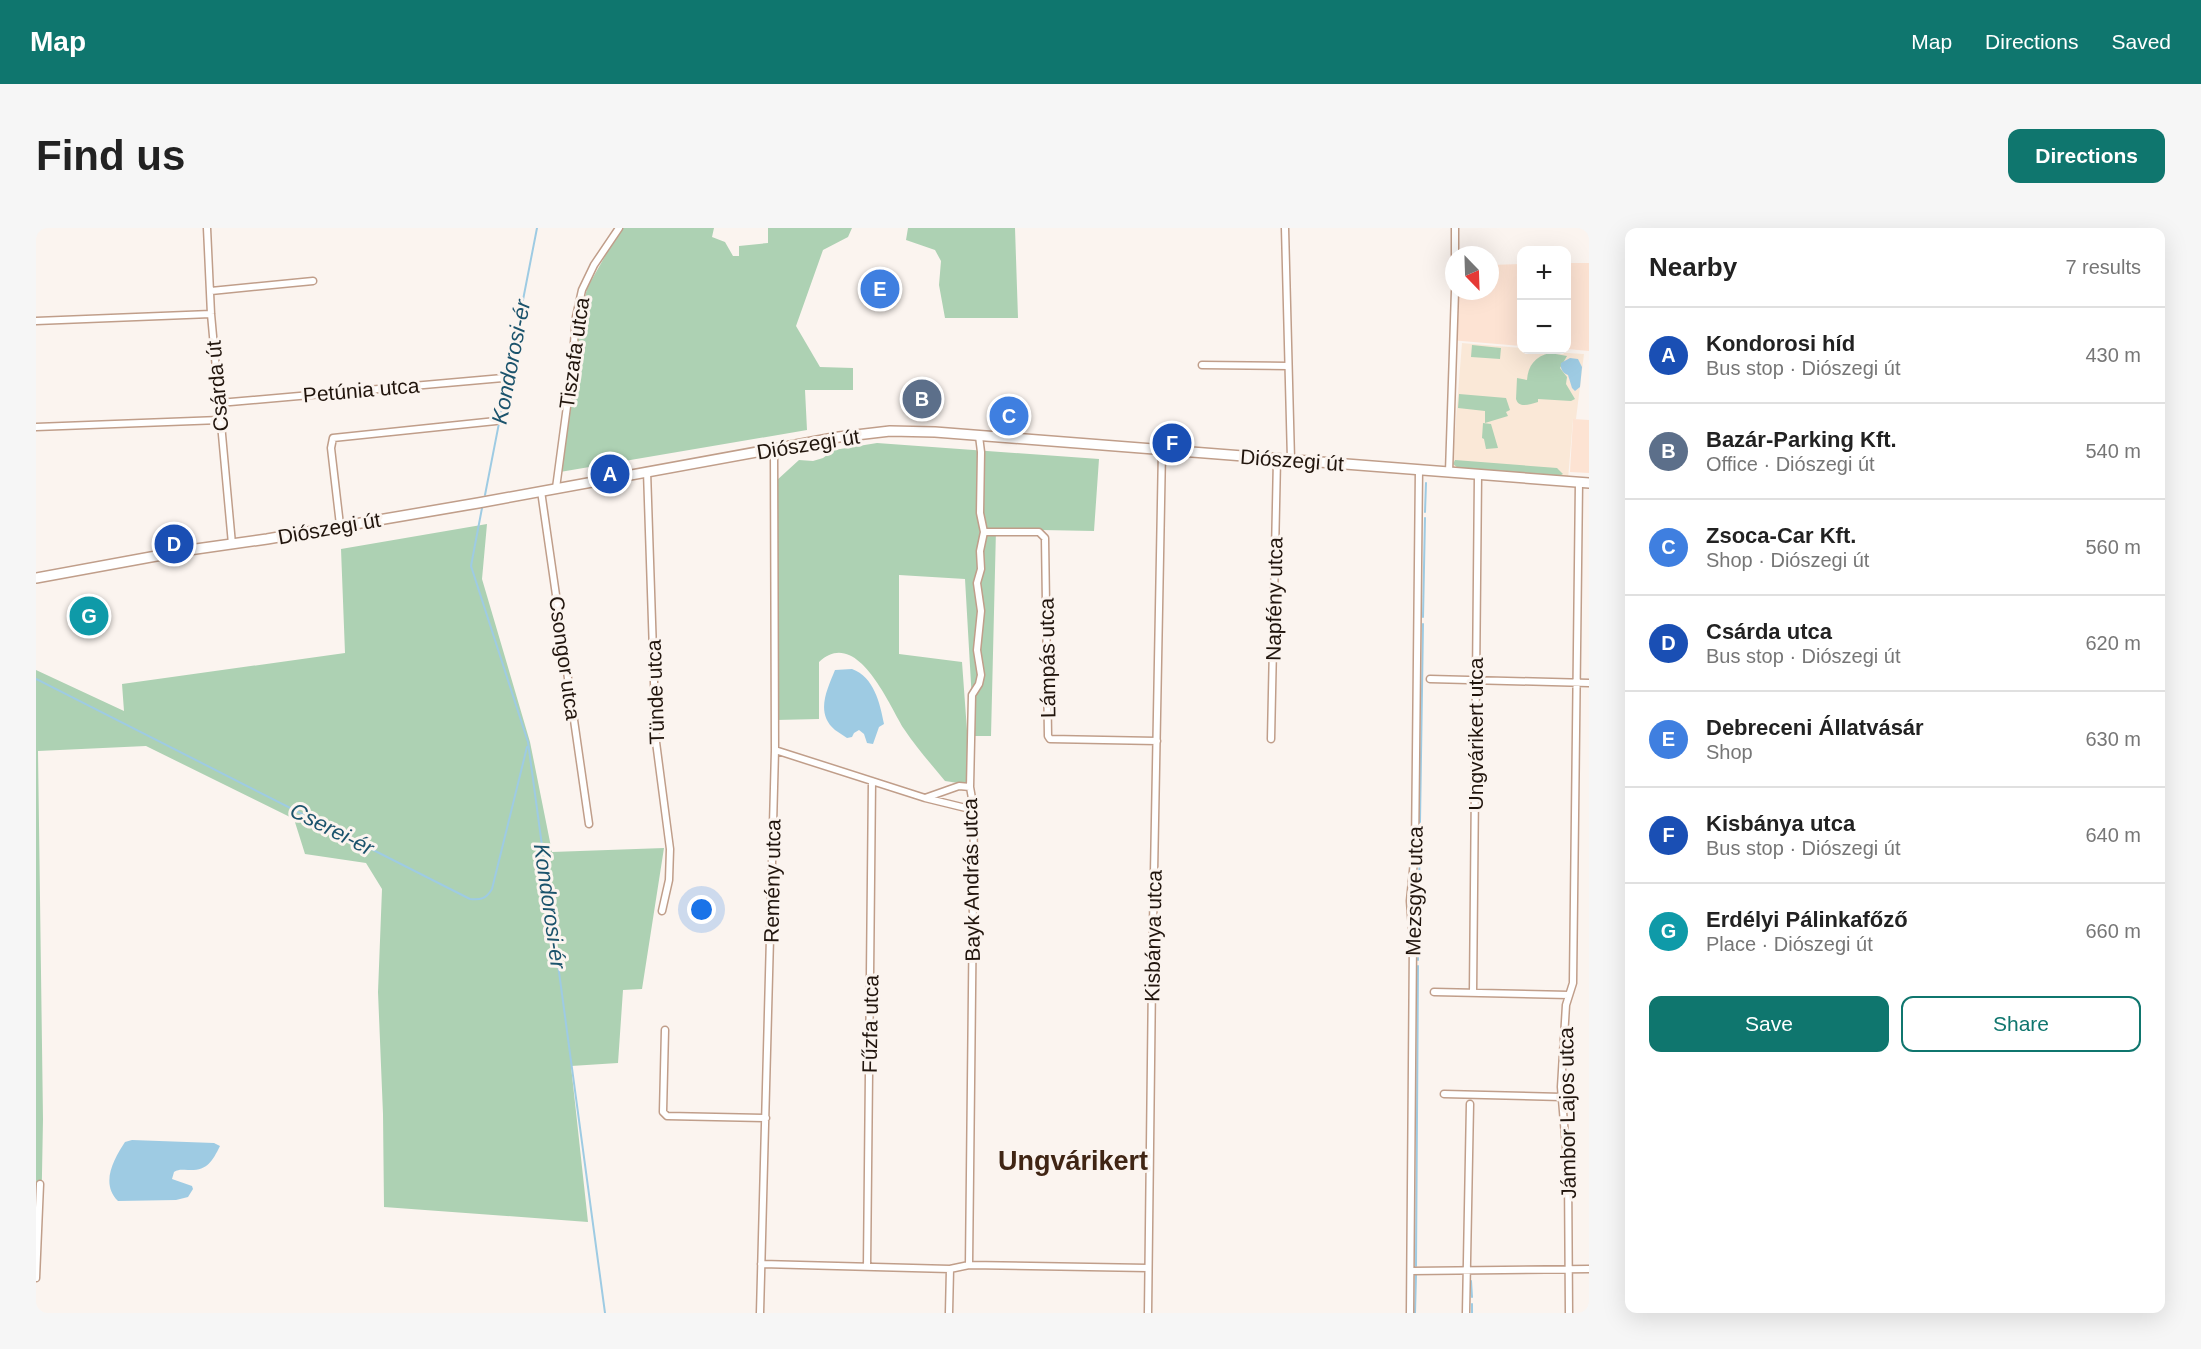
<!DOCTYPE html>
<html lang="en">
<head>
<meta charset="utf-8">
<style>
	body { margin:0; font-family:Arial,sans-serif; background:#f6f6f6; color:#222 }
	.controls { position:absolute; right:18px; top:18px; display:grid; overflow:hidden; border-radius:12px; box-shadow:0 6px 24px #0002 }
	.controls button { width:54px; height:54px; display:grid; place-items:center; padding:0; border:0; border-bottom:2px solid #e0e0e0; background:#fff; color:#222; font:30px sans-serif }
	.compass { position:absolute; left:1409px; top:18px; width:54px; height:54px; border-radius:50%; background:#fff; box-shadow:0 6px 24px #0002; rotate:157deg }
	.you { position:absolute; left:666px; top:682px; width:21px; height:21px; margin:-15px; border:4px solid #fff; border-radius:50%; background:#1a73e8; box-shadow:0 0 0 9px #1a73e833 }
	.badge { display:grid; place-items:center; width:39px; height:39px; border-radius:50%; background:#0f766e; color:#fff; font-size:20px; font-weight:700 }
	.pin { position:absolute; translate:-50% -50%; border:3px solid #fff; box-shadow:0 2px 6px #0006 }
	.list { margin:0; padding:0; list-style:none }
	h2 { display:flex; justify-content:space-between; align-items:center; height:78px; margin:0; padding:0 24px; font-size:26px }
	h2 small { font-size:20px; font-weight:400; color:#767676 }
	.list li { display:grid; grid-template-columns:39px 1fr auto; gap:18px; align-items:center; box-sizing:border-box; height:96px; padding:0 24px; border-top:2px solid #e0e0e0 }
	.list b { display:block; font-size:22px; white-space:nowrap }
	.list p { margin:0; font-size:20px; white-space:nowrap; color:#767676 }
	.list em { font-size:20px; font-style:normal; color:#767676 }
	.actions { display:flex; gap:12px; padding:18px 24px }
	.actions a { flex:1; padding:14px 0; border:2px solid #0f766e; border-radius:12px; text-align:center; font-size:21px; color:#0f766e }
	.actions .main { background:#0f766e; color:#fff }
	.map { position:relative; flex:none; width:1553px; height:1085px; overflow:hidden; border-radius:12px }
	header { display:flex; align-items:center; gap:36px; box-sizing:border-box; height:84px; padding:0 30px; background:#0f766e; color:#fff }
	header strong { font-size:28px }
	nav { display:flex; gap:33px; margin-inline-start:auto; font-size:21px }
	.intro { display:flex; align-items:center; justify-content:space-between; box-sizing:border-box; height:144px; padding:0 36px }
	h1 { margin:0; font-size:42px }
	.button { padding:15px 27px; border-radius:12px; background:#0f766e; color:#fff; font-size:21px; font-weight:700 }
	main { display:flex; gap:36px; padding:0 36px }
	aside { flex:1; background:#fff; border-radius:12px; box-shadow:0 6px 24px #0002 }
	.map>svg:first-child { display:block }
	.built { fill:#fde3d3 }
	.education { fill:#fae8d7 }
	.green { fill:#add1b3 }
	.water { fill:#9ecbe3 }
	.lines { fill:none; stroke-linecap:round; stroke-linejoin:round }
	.stream { stroke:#9ecbe3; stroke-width:2 }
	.street-casing { stroke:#c09e8a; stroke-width:9 }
	.secondary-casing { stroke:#c09e8a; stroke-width:12 }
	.street { stroke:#fff; stroke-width:6 }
	.secondary { stroke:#fff; stroke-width:9 }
	.labels { text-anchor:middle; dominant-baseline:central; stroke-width:6; stroke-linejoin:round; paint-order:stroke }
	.street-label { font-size:21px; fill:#21150d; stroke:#fbf4ef }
	.water-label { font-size:22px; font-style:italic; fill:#1b536c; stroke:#fbf4ef }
	.district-label { font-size:27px; font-weight:bold; fill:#402514; stroke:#fbf4ef }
</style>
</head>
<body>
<header>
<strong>Map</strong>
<nav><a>Map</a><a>Directions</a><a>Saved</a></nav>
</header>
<div class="intro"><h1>Find us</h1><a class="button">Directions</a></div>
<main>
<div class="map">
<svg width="1553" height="1085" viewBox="0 0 1553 1085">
	<rect width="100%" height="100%" fill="#fbf4ef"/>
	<!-- built -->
	<path class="built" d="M1531 35H1553V123L1531 121Z
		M1485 36V118L1414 112 1418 63H1454V37Z
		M1537 191 1553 192V245L1534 244Z"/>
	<!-- education -->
	<path class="education" d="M1426 115 1485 120 1486 122 1548 126 1540 191H1537L1532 251 1416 242Z"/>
	<!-- green -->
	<path class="green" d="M585 0H678L676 9 689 14 697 28H703V18L732 15V0H816L812 9 787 22 760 98 784 139 817 140V162H769L771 202 524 244 536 133 551 60Z
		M872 0H979L982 90H909L903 57 905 33 899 22 870 12Z
		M1436 117 1465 120 1464 131 1435 129Z
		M1514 125 1531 128 1524 140 1531 149 1530 156 1539 171 1535 173 1502 171V174C1494 176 1483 181 1480 171L1481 150 1491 152C1492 138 1499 128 1514 125Z
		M1423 166 1470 170 1474 182 1470 184 1472 188 1449 195V183L1422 180Z
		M1447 195 1455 196 1462 220 1450 221 1448 211 1446 210Z
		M841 215 1063 231 1058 303 960 301 955 508H938L929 351 863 347V426L926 434 935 557 909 553C895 536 880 519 868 501 853 477 821 398 783 434V491L740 492V253L763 232 777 233 787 230 798 222Z
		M1419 232 1521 240 1527 246 1521 249 1422 240 1417 236Z
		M451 296 446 351 494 514 516 624 628 620 606 761 587 762 582 835 535 838 552 994 348 979 347 886 342 764 346 661 330 635 269 626 258 591 110 518 2 523 7 891 5 1000 0 1033V442L88 483 86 456 309 425 305 321Z"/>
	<!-- water -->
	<path class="water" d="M1534 130 1542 131 1546 139 1544 159 1539 163 1536 160 1532 147C1527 145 1524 141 1525 135Z
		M816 441C838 449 844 475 848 496L843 499 837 516 831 515 828 506 823 502 818 505 816 509 811 510C807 507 803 505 799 502 779 485 791 462 799 442Z
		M96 912 178 915 184 918C176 934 171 943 152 942 146 942 143 941 138 944L136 951 156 958 157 961 152 969 140 972 82 973C64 955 78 931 89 914Z"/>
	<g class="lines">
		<!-- stream -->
		<path class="stream" d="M449 267 501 0
			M446 280 435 338 492 514 569 1085
			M1389 284 1390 255
			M1387 389 1389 290
			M0 451 434 671C445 672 450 671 456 661L491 519
			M1384 594 1387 396
			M1382 732 1384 599
			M1380 1038 1382 738
			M1435 1053 1436 1069
			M1436 1076V1085
			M1379 1085 1380 1047"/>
		<defs>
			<path id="street" d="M171 0 175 86 196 316
				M1249 0 1255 232
				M1419 0V27
				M175 63 277 53
				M0 93 175 86
				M1166 137 1252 138
				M183 175 467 150
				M0 199 184 192
				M611 243 620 514 634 621 633 652 626 683
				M1413 244 1419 63
				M520 260 536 141 540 89 546 62 558 37 583 0
				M505 263 553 596
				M304 297 295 220 297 210 460 193
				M948 304H1003L1009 310 1012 508 1014 511 1121 513
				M1394 451 1553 455
				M1235 511 1241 231
				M739 522 889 570 938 582
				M889 570 923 558 934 559
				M1398 764 1533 767
				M1437 765 1442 247
				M629 802 627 884 631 888 730 890
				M1408 866 1526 869
				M725 1036 914 1041
				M933 1037 1112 1040
				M831 1039 836 553
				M1375 1043 1553 1041
				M0 1050 4 956
				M724 1085 739 522 738 221
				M913 1085 914 1041 933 1037 938 582 934 559 936 467 943 456 945 447 941 422 945 383 941 355 945 341 944 323 948 304 944 285 945 224 943 208
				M1112 1085 1116 751 1126 222
				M1374 1085 1377 713 1374 673 1379 623 1383 241
				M1430 1085 1434 876
				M1533 1085 1532 944 1525 859 1530 777 1537 755 1543 254"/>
			<path id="secondary" d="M0 350 153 322 231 311 442 275 803 209 854 203 899 204 1553 255"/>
		</defs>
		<!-- street casing -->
		<use href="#street" class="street-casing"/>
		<!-- secondary casing -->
		<use href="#secondary" class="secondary-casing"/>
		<!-- street -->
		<use href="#street" class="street"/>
		<!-- secondary -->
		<use href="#secondary" class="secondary"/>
	</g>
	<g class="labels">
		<!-- street labels -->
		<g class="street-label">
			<text transform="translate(538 125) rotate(-82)">Tiszafa utca</text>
			<text transform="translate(181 158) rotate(-95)">Csárda út</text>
			<text transform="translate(325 162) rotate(-5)">Petúnia utca</text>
			<text transform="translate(772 216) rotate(-9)">Diószegi út</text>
			<text transform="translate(1256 232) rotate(4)">Diószegi út</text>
			<text transform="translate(293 300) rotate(-10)">Diószegi út</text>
			<text transform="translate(1238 371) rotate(-89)">Napfény utca</text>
			<text transform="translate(529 430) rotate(82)">Csongor utca</text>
			<text transform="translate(1011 430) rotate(-91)">Lámpás utca</text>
			<text transform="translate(619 464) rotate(-92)">Tünde utca</text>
			<text transform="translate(1439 506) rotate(-90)">Ungvárikert utca</text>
			<text transform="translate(935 652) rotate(-91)">Bayk András utca</text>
			<text transform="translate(736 653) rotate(-89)">Remény utca</text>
			<text transform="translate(1378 663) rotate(-89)">Mezsgye utca</text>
			<text transform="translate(1117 708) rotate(-89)">Kisbánya utca</text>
			<text transform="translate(834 796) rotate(-89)">Fűzfa utca</text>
			<text transform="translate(1531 885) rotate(-91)">Jámbor Lajos utca</text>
		</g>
		<!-- water labels -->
		<g class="water-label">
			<text transform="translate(475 134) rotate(-79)">Kondorosi-ér</text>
			<text transform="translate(296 601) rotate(27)">Cserei-ér</text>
			<text transform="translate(514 678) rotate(82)">Kondorosi-ér</text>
		</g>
		<!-- district labels -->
		<g class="district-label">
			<text x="1037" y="933">Ungvárikert</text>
		</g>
	</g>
</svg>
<div class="controls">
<button>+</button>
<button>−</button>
</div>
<svg class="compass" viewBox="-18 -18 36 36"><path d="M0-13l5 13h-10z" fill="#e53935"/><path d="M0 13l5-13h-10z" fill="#767676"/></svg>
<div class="you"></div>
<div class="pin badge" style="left:574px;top:246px;background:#1a4fb4">A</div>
<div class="pin badge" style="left:886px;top:171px;background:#5c6f8a">B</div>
<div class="pin badge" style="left:973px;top:188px;background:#3f7fe0">C</div>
<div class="pin badge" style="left:138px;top:316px;background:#1a4fb4">D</div>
<div class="pin badge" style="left:844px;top:61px;background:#3f7fe0">E</div>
<div class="pin badge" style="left:1136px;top:215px;background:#1a4fb4">F</div>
<div class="pin badge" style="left:53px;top:388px;background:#0f9aa8">G</div>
</div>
<aside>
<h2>Nearby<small>7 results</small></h2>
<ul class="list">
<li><span class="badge" style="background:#1a4fb4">A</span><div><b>Kondorosi híd</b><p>Bus stop · Diószegi út</p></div><em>430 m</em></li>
<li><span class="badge" style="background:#5c6f8a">B</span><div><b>Bazár-Parking Kft.</b><p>Office · Diószegi út</p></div><em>540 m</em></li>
<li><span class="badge" style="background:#3f7fe0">C</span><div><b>Zsoca-Car Kft.</b><p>Shop · Diószegi út</p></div><em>560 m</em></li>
<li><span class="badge" style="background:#1a4fb4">D</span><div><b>Csárda utca</b><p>Bus stop · Diószegi út</p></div><em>620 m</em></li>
<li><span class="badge" style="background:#3f7fe0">E</span><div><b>Debreceni Állatvásár</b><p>Shop</p></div><em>630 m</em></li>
<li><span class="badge" style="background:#1a4fb4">F</span><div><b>Kisbánya utca</b><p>Bus stop · Diószegi út</p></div><em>640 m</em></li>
<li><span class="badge" style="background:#0f9aa8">G</span><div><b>Erdélyi Pálinkafőző</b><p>Place · Diószegi út</p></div><em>660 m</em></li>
</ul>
<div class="actions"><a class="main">Save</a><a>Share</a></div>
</aside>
</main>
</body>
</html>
